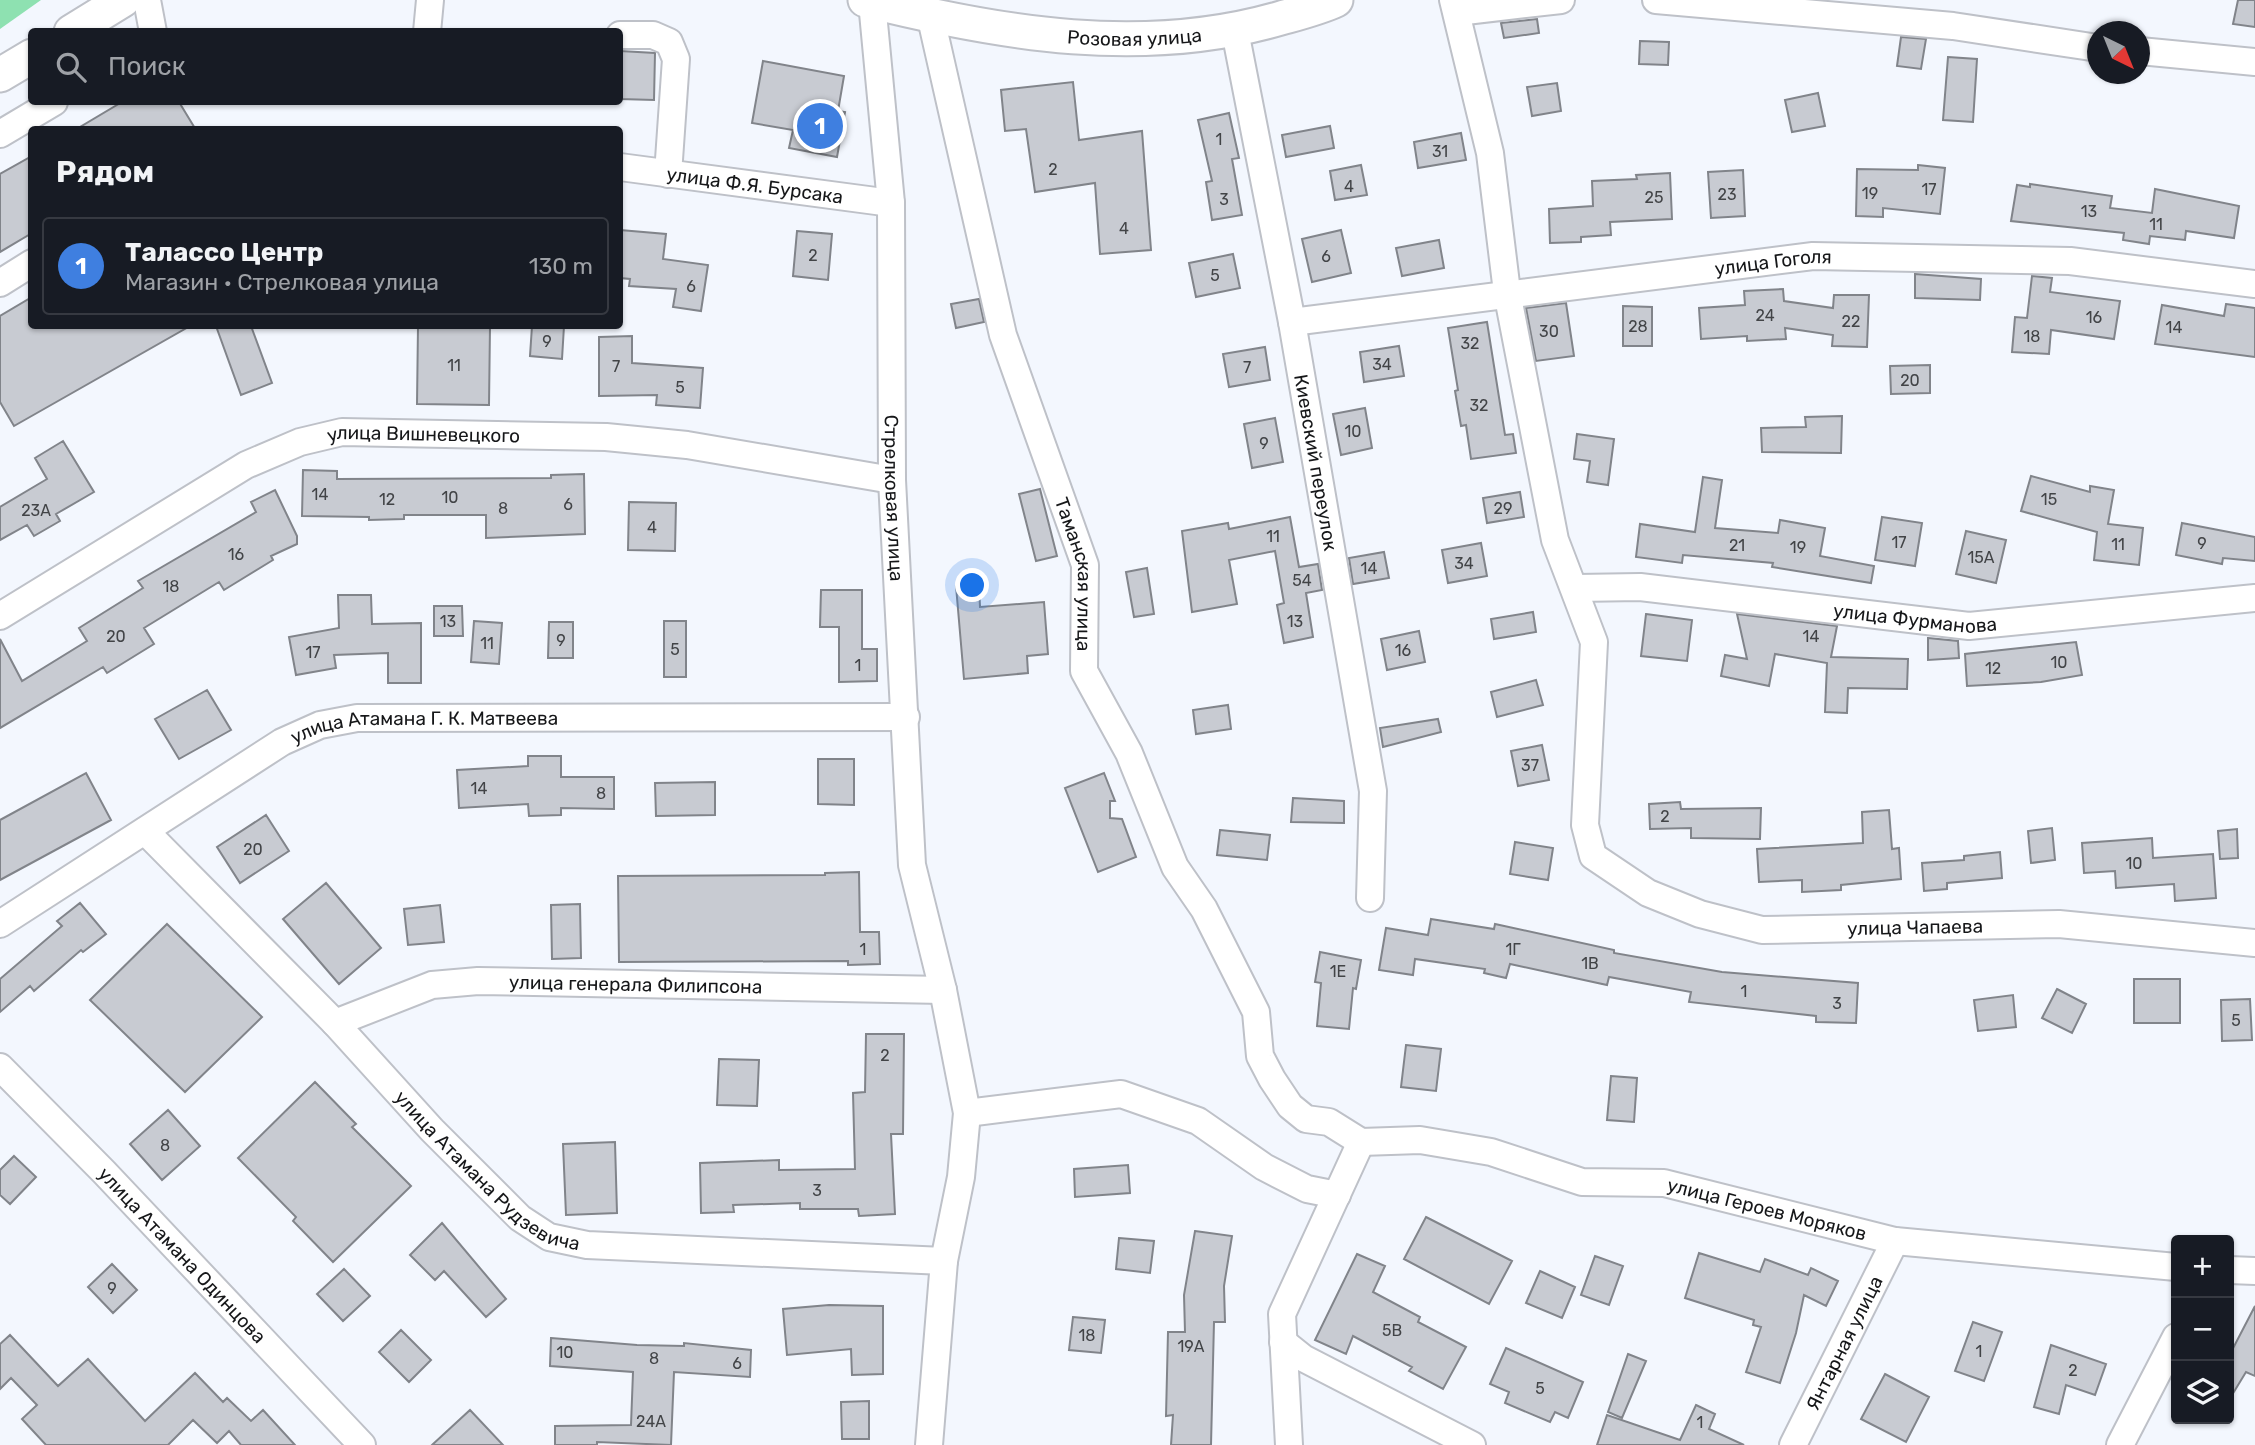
<!DOCTYPE html>
<html lang="ru">
<head>
<meta charset="utf-8">
<style>
	body { margin:0; font-family:Rubik,sans-serif; background:#20242c; color:#f1f3f6 }
	.controls { position:absolute; right:21px; bottom:21px; display:grid; overflow:hidden; border-radius:7px; box-shadow:0 2px 5px #0004 }
	.controls button { width:63px; height:63px; display:grid; place-items:center; padding:0; border:0; border-bottom:2px solid #363941; background:#171b24; color:#f1f3f6; font:35px sans-serif }
	.compass { position:absolute; left:2087px; top:21px; width:63px; height:63px; border-radius:50%; background:#171b24; box-shadow:0 2px 5px #0004; rotate:137deg }
	.you { position:absolute; left:973px; top:586px; width:24px; height:24px; margin:-18px; border:5px solid #fff; border-radius:50%; background:#1a73e8; box-shadow:0 0 0 10px #1a73e833 }
	.badge { display:grid; place-items:center; width:46px; height:46px; border-radius:50%; background:#7c3aed; color:#fff; font-size:23px; font-weight:700 }
	.pin { position:absolute; translate:-50% -50%; border:4px solid #fff; box-shadow:0 2px 7px #0006 }
	.list { margin:0; padding:0; list-style:none }
	h2 { display:flex; justify-content:space-between; align-items:center; height:91px; margin:0; padding:0 28px; font-size:30px }
	h2 small { font-size:23px; font-weight:400; color:#9ea1a6 }
	.list li { display:grid; grid-template-columns:46px 1fr auto; gap:21px; align-items:center; box-sizing:border-box; height:98px; margin:0 14px 14px; padding:0 14px; border:2px solid #363941; border-radius:7px }
	.list b { display:block; font-size:26px; white-space:nowrap }
	.list p { margin:0; font-size:23px; white-space:nowrap; color:#9ea1a6 }
	.list em { font-size:23px; font-style:normal; color:#9ea1a6 }
	.icon { flex:none; width:38px; height:38px; fill:none; stroke:currentColor; stroke-width:2; stroke-linecap:round; stroke-linejoin:round }
	.map { position:relative; flex:none; width:2255px; height:1445px; overflow:hidden }
	.search { position:absolute; background:#171b24; box-shadow:0 2px 5px #0004; left:28px; top:28px; width:595px; height:77px; display:flex; align-items:center; gap:18px; box-sizing:border-box; padding:0 24px; border-radius:7px; color:#9ea1a6; font-size:26px }
	.panel { position:absolute; background:#171b24; box-shadow:0 2px 5px #0004; left:28px; top:126px; width:595px; height:203px; border-radius:7px }
	.map>svg:first-child { display:block }
	.green { fill:#8ee1b1 }
	.building { fill:#c8cbd2; stroke:#81848a; stroke-width:2 }
	.lines { fill:none; stroke-linecap:round; stroke-linejoin:round }
	.minor-casing { stroke:#bec1c8; stroke-width:30 }
	.major-casing { stroke:#bec1c8; stroke-width:37 }
	.minor { stroke:#fff; stroke-width:26 }
	.major { stroke:#fff; stroke-width:33 }
	.labels { text-anchor:middle; dominant-baseline:central; stroke-width:6; stroke-linejoin:round; paint-order:stroke }
	.number-label { font-size:16px; fill:#424447 }
	.street-label { font-size:19px; fill:#161719; stroke:#fff }
</style>
</head>
<body>
<div class="map">
<svg width="2255" height="1445" viewBox="0 0 2255 1445">
	<rect width="100%" height="100%" fill="#f3f7fe"/>
	<!-- green -->
	<path class="green" d="M0 0H41L0 29Z"/>
	<!-- building -->
	<path class="building" d="M2238 0H2255V27L2233 24Z
		M1537 19 1539 33 1504 38 1501 23Z
		M1901 37 1926 39 1921 69 1897 66Z
		M1640 41 1669 42 1668 65 1639 64Z
		M620 51 655 53 654 100 620 99Z
		M1948 57 1977 59 1973 122 1943 120Z
		M763 61 844 76 838 111 845 112 837 157 789 148 793 130 752 123Z
		M1073 82 1079 140 1142 131 1151 250 1100 254 1095 183 1035 192 1026 129 1005 131 1001 90Z
		M1557 83 1561 111 1532 116 1527 87Z
		M1818 93 1825 126 1792 132 1785 100Z
		M122 102H179L196 130H75Z
		M1229 113 1239 158 1232 159 1242 215 1212 220 1206 182 1212 181 1198 120Z
		M1330 126 1334 148 1286 157 1282 135Z
		M1461 133 1466 160 1418 168 1414 142Z
		M32 156V233L0 252V174Z
		M1361 165 1367 195 1335 200 1330 171Z
		M1918 165 1945 168 1940 214 1883 208V217L1856 216 1857 169 1918 170Z
		M1743 170 1745 216 1711 218 1708 172Z
		M1670 173 1672 219 1610 222 1611 235 1581 237V242L1550 243 1549 209 1593 206 1592 181 1637 179 1636 175Z
		M2030 184 2112 196 2110 208 2152 213 2155 189 2239 206 2234 238 2186 231 2185 240 2150 236 2149 244 2123 240 2124 233 2011 221 2017 185 2030 187Z
		M620 230 666 234 663 259 708 265 701 311 673 307 676 289 629 286 630 279 620 278Z
		M1341 230 1351 273 1312 282 1302 239Z
		M797 231 832 234 828 280 793 276Z
		M1439 240 1444 268 1402 276 1396 248Z
		M1233 254 1240 288 1196 297 1189 263Z
		M1915 274 1981 279 1980 300 1915 298Z
		M2032 276 2052 278 2050 292 2120 301 2114 339 2051 330 2049 354 2012 352 2015 317 2027 318Z
		M1783 289 1784 301 1833 308 1834 295H1869L1867 347 1832 346 1833 335 1785 328 1786 339 1747 341V336L1701 339 1699 308 1745 305 1744 291Z
		M32 297V326H190L14 426 0 402V316Z
		M979 299 984 322 956 328 951 304Z
		M1566 303 1574 356 1536 361 1526 308Z
		M2226 304 2255 308V357L2155 344 2162 305 2224 316Z
		M1623 306 1652 307V346H1623Z
		M1487 322 1505 435 1513 434 1516 453 1471 459 1466 425 1461 426 1455 391 1458 390 1448 328Z
		M216 326H251L272 383 241 395Z
		M418 326H490L489 405 417 404Z
		M532 326H564L562 359 530 356Z
		M632 336V363L703 368 700 408 656 405 657 395 599 396V337Z
		M1399 346 1404 376 1364 382 1360 352Z
		M1265 347 1270 380 1229 387 1223 354Z
		M1930 365V393L1891 394 1890 366Z
		M1365 408 1372 448 1341 455 1333 414Z
		M1842 416 1841 453 1762 452 1761 428 1806 427 1805 417Z
		M1275 418 1283 462 1252 468 1244 424Z
		M1577 434 1614 439 1608 485 1587 482 1590 461 1574 459Z
		M63 441 94 492 56 514 60 521 34 536 27 525 0 540V507L47 479 35 458Z
		M303 470 337 471V479L551 478V475L584 474 585 534 486 538V515H404V519L369 520V517L302 516Z
		M2031 476 2090 492V486L2114 490 2108 524 2143 528 2139 565 2094 560 2097 532 2021 511Z
		M1703 477 1722 480 1715 528 1778 533 1780 520 1825 528 1820 556 1874 566 1871 583 1772 567 1773 563 1683 555 1682 563 1636 557 1640 524 1695 532Z
		M1040 489 1057 556 1036 561 1019 494Z
		M275 490 297 536V544L271 556 273 560 224 590 219 582 144 628 154 644 107 673 103 667 0 728V639L22 681 87 641 79 628 143 588 138 581 256 512 251 502Z
		M1520 492 1524 517 1487 523 1483 498Z
		M629 502 676 503 675 551 628 550Z
		M1290 517 1299 567 1318 564 1322 590 1306 593 1313 637 1284 643 1277 605 1284 603 1275 551 1229 560 1237 604 1192 612 1182 531 1228 523 1229 529Z
		M1882 517 1922 523 1915 566 1875 560Z
		M2182 523 2255 537V561L2223 558 2222 564 2176 555Z
		M1966 531 2006 540 1996 583 1956 574Z
		M1481 543 1487 576 1448 583 1442 550Z
		M1384 552 1389 578 1353 584 1349 558Z
		M1147 568 1154 614 1134 617 1126 572Z
		M979 584 980 607 1044 602 1048 654 1027 656 1028 673 964 679 956 586Z
		M821 590H862V649H877V681L839 682V627H820Z
		M338 595H371L372 624 421 623V683H388V653L334 655 336 668 296 675 289 637 339 628Z
		M434 606H462L463 636H434Z
		M1533 612 1536 632 1494 639 1491 619Z
		M1646 614 1692 620 1687 661 1641 656Z
		M1737 614 1837 626 1831 657 1908 659 1907 689 1848 688 1847 713 1825 712 1827 663 1775 654 1769 686 1721 676 1725 655 1747 659Z
		M474 621 502 623 499 664 471 662Z
		M664 621H686V677H664Z
		M549 622H573V658H548Z
		M1419 631 1425 662 1387 670 1381 639Z
		M1928 638 1958 641 1959 658 1928 660Z
		M2076 642 2082 675 2041 682 1967 686 1965 654Z
		M1536 680 1543 705 1497 717 1491 692Z
		M207 690 231 730 179 759 155 719Z
		M1228 705 1231 729 1196 734 1193 710Z
		M1438 719 1441 732 1383 747 1380 728Z
		M1542 745 1549 780 1518 786 1511 751Z
		M528 756H561V777H614V809L561 808V815L529 816 528 804 459 808 457 770 528 766Z
		M818 759H854V805L818 804Z
		M86 773 111 820 0 880V820Z
		M1104 773 1115 801H1110V818L1122 819 1136 857 1098 872 1065 788Z
		M715 782V815L656 816 655 783Z
		M1293 798 1344 801V823L1291 822Z
		M1680 802 1681 809 1761 808 1760 839 1691 838V828L1650 829 1649 804Z
		M1889 810 1892 849 1899 848 1901 879 1841 885V890L1802 892V880L1759 882 1757 849 1863 843 1862 812Z
		M266 815 289 851 240 883 217 847Z
		M2052 828 2055 860 2031 863 2028 831Z
		M2237 829 2238 858 2220 859 2218 831Z
		M1220 830 1270 835 1267 860 1217 855Z
		M2152 838 2153 858 2213 854 2216 898 2175 901 2174 884 2116 888 2115 871 2084 873 2082 843Z
		M1515 842 1553 848 1548 880 1510 874Z
		M2000 852 2002 878 1947 883V889L1924 891 1922 863 1964 860V856Z
		M859 872 860 932H879L880 964 848 965V961L619 962 618 876 825 875V873Z
		M326 883 381 948 339 984 283 919Z
		M80 903 106 934 83 952 81 950 34 991 30 986 0 1012V979L62 926 57 921Z
		M580 904 581 958 552 959 551 905Z
		M440 905 444 942 408 945 404 909Z
		M1431 919 1494 929 1495 924 1614 950V953L1722 972 1858 983 1856 1023 1816 1022V1016L1689 1002 1691 992 1609 977 1607 985 1510 964 1506 978 1484 973 1485 969 1415 959 1413 975 1379 970 1386 928 1428 935Z
		M167 924 262 1017 185 1092 90 1000Z
		M1320 952 1361 960 1356 989 1353 988 1349 1029 1317 1026 1321 983 1315 982Z
		M2134 979H2180V1023H2134Z
		M2057 989 2086 1004 2072 1033 2042 1018Z
		M2013 995 2016 1027 1978 1031 1974 1000Z
		M2250 999 2252 1040 2222 1041 2221 1000Z
		M866 1034H904L903 1134H891L895 1214 859 1216 858 1209H800V1203L733 1205 734 1212 701 1213 700 1163 779 1160V1170L855 1169 853 1093 865 1092Z
		M1406 1045 1441 1049 1436 1091 1401 1087Z
		M719 1059 759 1060 757 1106 717 1105Z
		M1611 1076 1637 1078 1634 1122 1607 1120Z
		M315 1082 356 1124 352 1127 411 1186 333 1262 293 1221 296 1217 238 1158Z
		M168 1110 200 1146 162 1180 130 1144Z
		M615 1142 617 1213 566 1215 563 1144Z
		M14 1156 36 1177 10 1204 0 1195V1170Z
		M1128 1165 1130 1193 1075 1197 1074 1169Z
		M1426 1217 1512 1261 1489 1304 1404 1259Z
		M442 1223 506 1299 486 1317 444 1271 435 1280 410 1255Z
		M1195 1231 1232 1236 1224 1286 1225 1322H1214L1211 1445H1171L1173 1415 1166 1416 1168 1332H1185L1184 1295Z
		M1119 1238 1154 1241 1150 1273 1116 1269Z
		M1699 1253 1760 1272 1765 1259 1808 1275 1811 1268 1838 1281 1826 1306 1804 1295 1796 1333 1780 1383 1746 1372 1761 1327 1753 1325 1754 1320 1685 1298Z
		M1357 1254 1385 1266 1373 1292 1420 1317 1418 1322 1466 1347 1443 1389 1409 1371 1412 1367 1353 1336 1346 1354 1315 1340Z
		M1595 1256 1623 1266 1609 1305 1581 1295Z
		M112 1264 137 1290 113 1313 88 1287Z
		M344 1269 370 1296 343 1321 317 1294Z
		M1540 1271 1575 1287 1562 1318 1526 1303Z
		M829 1305 883 1306V1374L852 1375 851 1349 787 1355 783 1309Z
		M2255 1306V1376L2246 1372 2229 1400V1356Z
		M1073 1317 1105 1320 1101 1353 1069 1350Z
		M1973 1322 2002 1332 1984 1381 1955 1371Z
		M401 1330 431 1360 409 1382 379 1352Z
		M10 1335 58 1386 88 1359 145 1421 195 1373 223 1402 227 1398 251 1421 263 1410 295 1445H241L229 1431 217 1443 193 1420 168 1445H46L22 1419 37 1405 11 1378 0 1389V1344Z
		M551 1338 637 1345 684 1346V1343L751 1350 750 1377 674 1372 671 1445 597 1442V1445H555V1426L631 1425 633 1372 550 1366Z
		M2051 1345 2106 1364 2095 1395 2066 1385 2059 1414 2034 1407Z
		M1506 1348 1583 1382 1568 1418 1555 1412 1550 1422 1505 1403 1509 1392 1490 1384Z
		M1628 1354 1646 1361 1622 1418 1608 1412Z
		M1885 1374 1929 1397 1906 1442 1861 1419Z
		M869 1401V1439H842L841 1402Z
		M1696 1405 1715 1414 1709 1429 1744 1445H1597L1607 1415 1680 1440Z
		M470 1410 503 1445H432Z"/>
	<g class="lines">
		<defs>
			<g id="minor">
				<path d="M147 0 153 32"/>
				<path id="s1" d="M1453 0 1490 153 1507 292 1555 540 1594 642 1585 825 1593 856 1648 893 1700 914 1762 930 2059 924 2255 943"/>
				<path d="M1656 0 1953 26 2098 48"/>
				<path id="s2" d="M872 2 891 203 892 480 912 865 943 990 967 1113 961 1177 944 1261 929 1445"/>
				<path d="M1457 12 1561 0"/>
				<path id="s3" d="M930 14 1003 335 1085 565 1084 671 1129 753 1175 867 1204 909 1256 1012 1260 1056 1272 1079 1290 1106 1306 1119 1329 1122 1361 1142"/>
				<path id="s4" d="M1235 31 1292 322 1373 791 1370 898"/>
				<path d="M427 32 430 0"/>
				<path d="M620 35H653L669 42 676 59 668 174"/>
				<path d="M2140 51 2255 62"/>
				<path d="M0 134 54 102"/>
				<path id="s5" d="M620 167 891 203"/>
				<path d="M0 283 32 263"/>
				<path id="s6" d="M1292 322 1813 256 2070 261 2255 284"/>
				<path id="s7" d="M1576 588 1640 587 1969 626 2255 598"/>
				<path id="s8" d="M0 616 246 465 300 442 342 432 606 437 687 445 892 480"/>
				<path id="s9" d="M145 831 335 1023 432 1130 520 1218 549 1237 587 1245 944 1261"/>
				<path id="s10" d="M0 924 282 742 320 725 357 718 906 717"/>
				<path id="s11" d="M335 1023 432 985 478 981 943 990"/>
				<path id="s12" d="M0 1067 104 1172 362 1445"/>
				<path d="M967 1113 1121 1094 1198 1121 1264 1167 1307 1189 1337 1195"/>
				<path id="s13" d="M1361 1142 1420 1140 1491 1152 1582 1182 1664 1183 1895 1241 2176 1267"/>
				<path d="M2229 1270 2255 1271"/>
				<path d="M1283 1342 1303 1358 1472 1445"/>
				<path d="M1289 1445 1282 1314 1361 1142"/>
				<path id="s14" d="M1793 1445 1895 1241"/>
				<path d="M2120 1445 2176 1337"/>
			</g>
			<g id="major">
				<path id="s15" d="M865 0C1001 34 1144 58 1281 18 1299 13 1319 8 1336 0"/>
				<path d="M71 32 123 0"/>
				<path d="M0 75 32 56"/>
			</g>
		</defs>
		<!-- minor casing -->
		<use href="#minor" class="minor-casing"/>
		<!-- major casing -->
		<use href="#major" class="major-casing"/>
		<!-- minor -->
		<use href="#minor" class="minor"/>
		<!-- major -->
		<use href="#major" class="major"/>
	</g>
	<g class="labels">
		<!-- number labels -->
		<g class="number-label">
			<text x="1219" y="139">1</text>
			<text x="1440" y="151">31</text>
			<text x="1053" y="169">2</text>
			<text x="1349" y="186">4</text>
			<text x="1929" y="189">17</text>
			<text x="1870" y="193">19</text>
			<text x="1727" y="194">23</text>
			<text x="1654" y="197">25</text>
			<text x="1224" y="199">3</text>
			<text x="2089" y="211">13</text>
			<text x="2156" y="224">11</text>
			<text x="1124" y="228">4</text>
			<text x="813" y="255">2</text>
			<text x="1326" y="256">6</text>
			<text x="1215" y="275">5</text>
			<text x="691" y="286">6</text>
			<text x="1765" y="315">24</text>
			<text x="2094" y="317">16</text>
			<text x="1851" y="321">22</text>
			<text x="1638" y="326">28</text>
			<text x="2174" y="327">14</text>
			<text x="1549" y="331">30</text>
			<text x="2032" y="336">18</text>
			<text x="547" y="341">9</text>
			<text x="1470" y="343">32</text>
			<text x="1382" y="364">34</text>
			<text x="454" y="365">11</text>
			<text x="616" y="366">7</text>
			<text x="1247" y="367">7</text>
			<text x="1910" y="380">20</text>
			<text x="680" y="387">5</text>
			<text x="1479" y="405">32</text>
			<text x="1353" y="431">10</text>
			<text x="1264" y="443">9</text>
			<text x="320" y="494">14</text>
			<text x="450" y="497">10</text>
			<text x="387" y="499">12</text>
			<text x="2049" y="499">15</text>
			<text x="568" y="504">6</text>
			<text x="503" y="508">8</text>
			<text x="1503" y="508">29</text>
			<text x="36" y="510">23А</text>
			<text x="652" y="527">4</text>
			<text x="1273" y="536">11</text>
			<text x="1899" y="542">17</text>
			<text x="2202" y="543">9</text>
			<text x="2118" y="544">11</text>
			<text x="1737" y="545">21</text>
			<text x="1798" y="547">19</text>
			<text x="236" y="554">16</text>
			<text x="1981" y="557">15А</text>
			<text x="1464" y="563">34</text>
			<text x="1369" y="568">14</text>
			<text x="1302" y="580">54</text>
			<text x="171" y="586">18</text>
			<text x="448" y="621">13</text>
			<text x="1295" y="621">13</text>
			<text x="116" y="636">20</text>
			<text x="1811" y="636">14</text>
			<text x="561" y="640">9</text>
			<text x="487" y="643">11</text>
			<text x="675" y="649">5</text>
			<text x="1403" y="650">16</text>
			<text x="313" y="652">17</text>
			<text x="2059" y="662">10</text>
			<text x="858" y="665">1</text>
			<text x="1993" y="668">12</text>
			<text x="1530" y="765">37</text>
			<text x="479" y="788">14</text>
			<text x="601" y="793">8</text>
			<text x="1665" y="816">2</text>
			<text x="253" y="849">20</text>
			<text x="2134" y="863">10</text>
			<text x="863" y="949">1</text>
			<text x="1513" y="949">1Г</text>
			<text x="1590" y="963">1В</text>
			<text x="1338" y="971">1Е</text>
			<text x="1744" y="991">1</text>
			<text x="1837" y="1003">3</text>
			<text x="2236" y="1020">5</text>
			<text x="885" y="1055">2</text>
			<text x="165" y="1145">8</text>
			<text x="817" y="1190">3</text>
			<text x="112" y="1288">9</text>
			<text x="1392" y="1330">5В</text>
			<text x="1087" y="1335">18</text>
			<text x="1191" y="1346">19А</text>
			<text x="1979" y="1351">1</text>
			<text x="565" y="1352">10</text>
			<text x="654" y="1358">8</text>
			<text x="737" y="1363">6</text>
			<text x="2073" y="1370">2</text>
			<text x="1540" y="1388">5</text>
			<text x="651" y="1421">24А</text>
			<text x="1700" y="1422">1</text>
		</g>
		<!-- street labels -->
		<g class="street-label">
			<text stroke="none"><textPath href="#s15" startOffset="273">Розовая улица</textPath></text>
			<text stroke="none"><textPath href="#s5" startOffset="136">улица Ф.Я. Бурсака</textPath></text>
			<text stroke="none"><textPath href="#s6" startOffset="485">улица Гоголя</textPath></text>
			<text stroke="none"><textPath href="#s8" startOffset="472">улица Вишневецкого</textPath></text>
			<text stroke="none"><textPath href="#s4" startOffset="439">Киевский переулок</textPath></text>
			<text stroke="none"><textPath href="#s2" startOffset="497">Стрелковая улица</textPath></text>
			<text stroke="none"><textPath href="#s3" startOffset="581">Таманская улица</textPath></text>
			<text stroke="none"><textPath href="#s7" startOffset="341">улица Фурманова</textPath></text>
			<text stroke="none"><textPath href="#s10" startOffset="481">улица Атамана Г. К. Матвеева</textPath></text>
			<text stroke="none"><textPath href="#s1" startOffset="1214">улица Чапаева</textPath></text>
			<text stroke="none"><textPath href="#s11" startOffset="308">улица генерала Филипсона</textPath></text>
			<text stroke="none"><textPath href="#s9" startOffset="485">улица Атамана Рудзевича</textPath></text>
			<text stroke="none"><textPath href="#s13" startOffset="415">улица Героев Моряков</textPath></text>
			<text stroke="none"><textPath href="#s12" startOffset="262">улица Атамана Одинцова</textPath></text>
			<text stroke="none"><textPath href="#s14" startOffset="114">Янтарная улица</textPath></text>
		</g>
	</g>
</svg>
<div class="controls">
<button>+</button>
<button>−</button>
<button><svg class="icon" aria-label="layers" viewBox="0 0 24 24"><path d="M12 4l9 5-9 5-9-5zM3 14l9 5 9-5"/></svg></button>
</div>
<svg class="compass" viewBox="-18 -18 36 36"><path d="M0-13l5 13h-10z" fill="#e53935"/><path d="M0 13l5-13h-10z" fill="#9ea1a6"/></svg>
<div class="you"></div>
<div class="pin badge" style="left:820px;top:126px;background:#3f7fe0">1</div>
<div class="search"><svg class="icon" aria-label="search" viewBox="0 0 24 24"><circle cx="10" cy="10" r="6"/><path d="M15 15l6 6"/></svg>Поиск</div>
<section class="panel">
<h2>Рядом<small></small></h2>
<ul class="list">
<li><span class="badge" style="background:#3f7fe0">1</span><div><b>Талассо Центр</b><p>Магазин · Стрелковая улица</p></div><em>130 m</em></li>
</ul>
</section>
</div>
</body>
</html>
